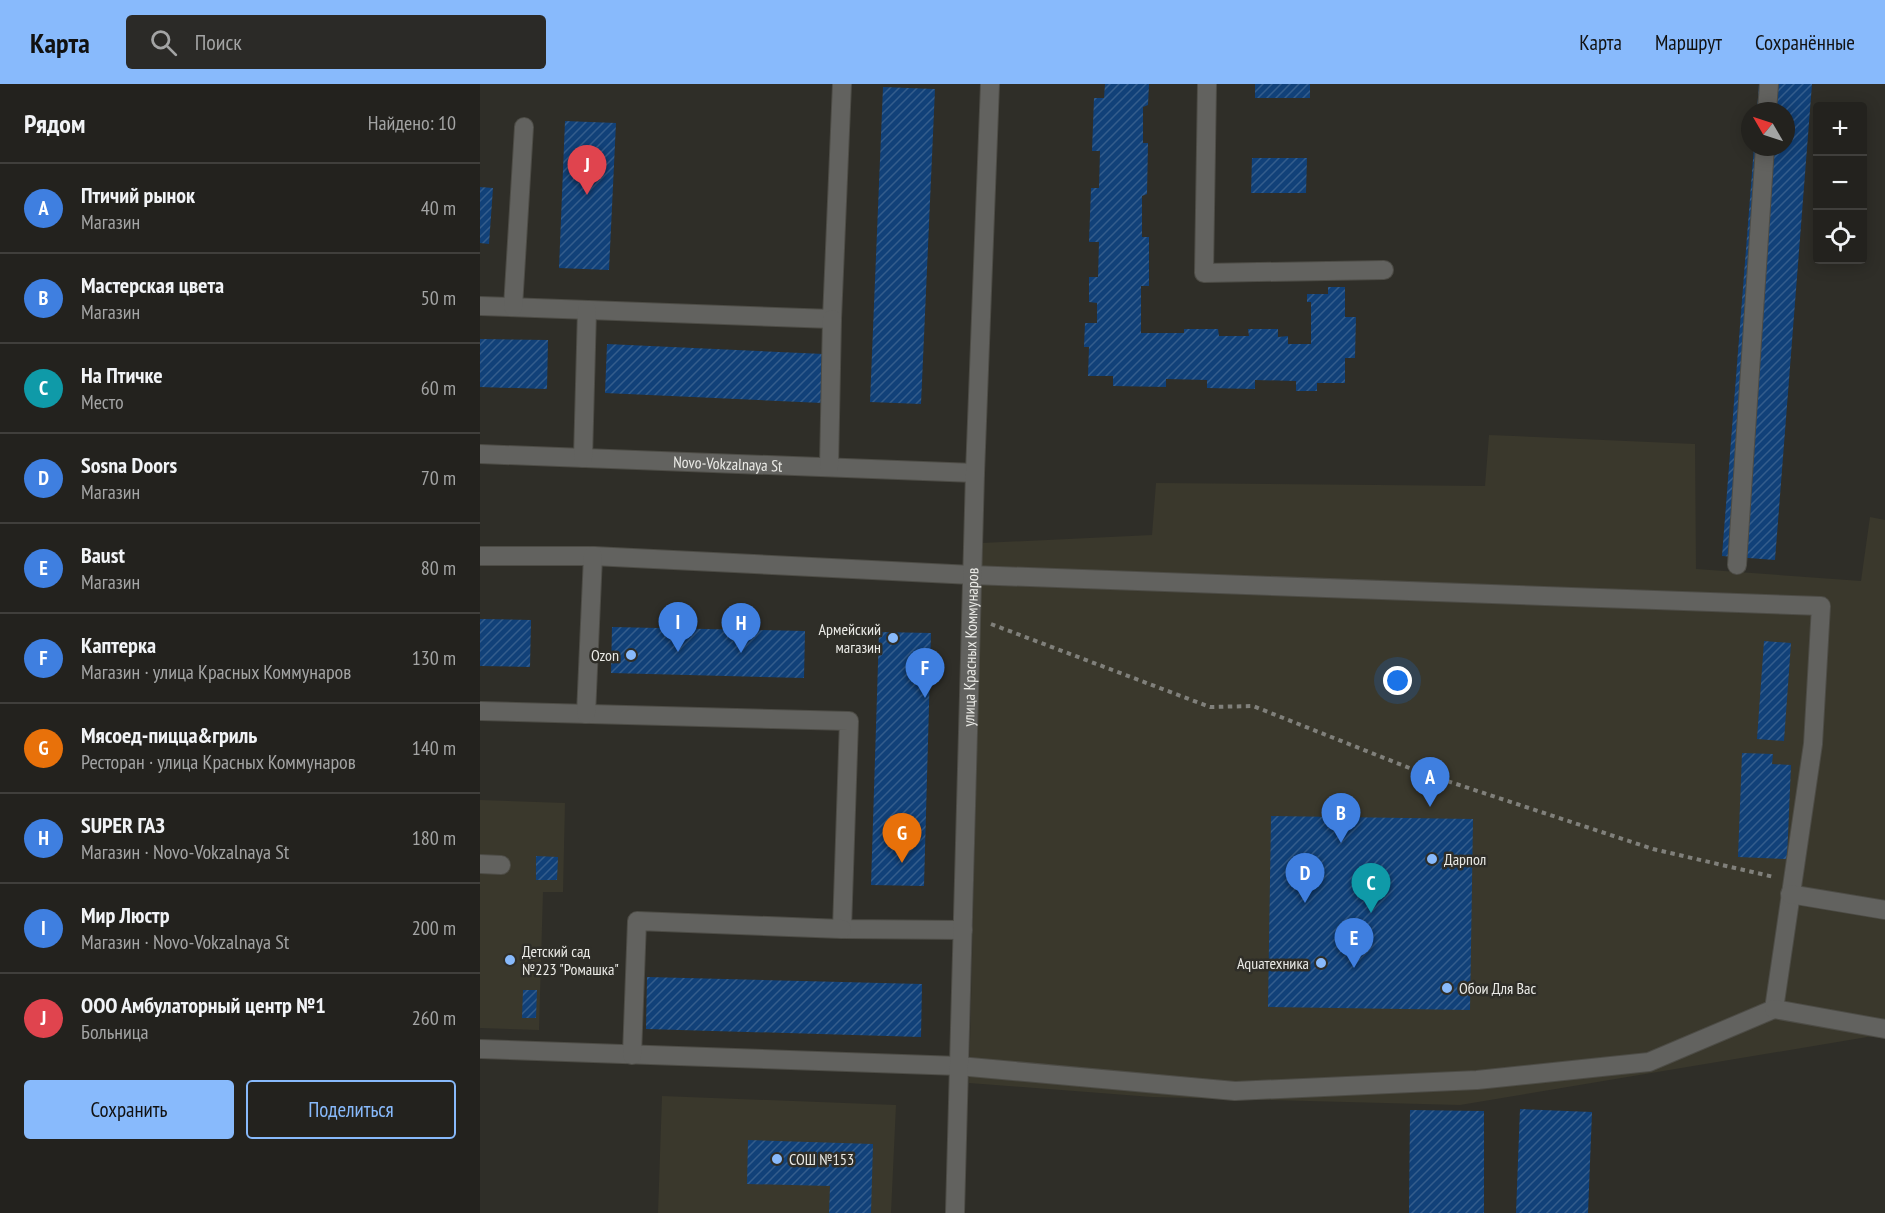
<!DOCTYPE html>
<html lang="ru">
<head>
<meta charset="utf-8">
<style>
	body { margin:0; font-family:"PT Sans Narrow",sans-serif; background:#2b2a27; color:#f1f3f6 }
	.controls { position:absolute; right:18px; top:18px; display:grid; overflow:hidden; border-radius:6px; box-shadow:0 3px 15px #0003 }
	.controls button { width:54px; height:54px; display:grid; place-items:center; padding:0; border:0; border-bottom:2px solid #403f3c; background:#23221e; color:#f1f3f6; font:30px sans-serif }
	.compass { position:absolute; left:1261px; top:18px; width:54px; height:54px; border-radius:50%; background:#23221e; box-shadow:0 3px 15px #0003; rotate:309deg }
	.you { position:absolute; left:918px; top:597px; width:21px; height:21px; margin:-15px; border:4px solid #fff; border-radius:50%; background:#1a73e8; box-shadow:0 0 0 9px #1a73e833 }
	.badge { display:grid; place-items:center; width:39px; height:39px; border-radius:50%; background:#88bafc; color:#fff; font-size:20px; font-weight:700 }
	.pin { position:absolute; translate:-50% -50px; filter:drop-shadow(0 2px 3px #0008) }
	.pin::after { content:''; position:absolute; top:32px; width:21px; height:18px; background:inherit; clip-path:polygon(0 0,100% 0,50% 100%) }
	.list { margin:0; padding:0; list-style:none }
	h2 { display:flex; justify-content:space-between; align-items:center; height:78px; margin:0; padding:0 24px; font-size:26px }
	h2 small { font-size:20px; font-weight:400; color:#a3a4a4 }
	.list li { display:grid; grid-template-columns:39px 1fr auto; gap:18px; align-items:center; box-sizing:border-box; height:90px; padding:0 24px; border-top:2px solid #403f3c }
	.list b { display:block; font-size:22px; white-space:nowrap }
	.list p { margin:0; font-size:20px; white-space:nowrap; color:#a3a4a4 }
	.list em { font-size:20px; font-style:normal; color:#a3a4a4 }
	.actions { display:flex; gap:12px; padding:18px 24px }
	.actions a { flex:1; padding:14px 0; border:2px solid #88bafc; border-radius:6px; text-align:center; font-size:21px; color:#88bafc }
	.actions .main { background:#88bafc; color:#111 }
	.icon { flex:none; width:33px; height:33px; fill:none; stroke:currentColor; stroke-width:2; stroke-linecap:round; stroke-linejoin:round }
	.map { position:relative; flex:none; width:1405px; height:1129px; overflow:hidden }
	header { display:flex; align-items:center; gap:36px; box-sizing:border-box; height:84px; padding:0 30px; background:#88bafc; color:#111 }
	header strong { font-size:28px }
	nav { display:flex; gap:33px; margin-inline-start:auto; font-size:21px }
	.search { width:420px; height:54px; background:#2b2a27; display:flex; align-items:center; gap:15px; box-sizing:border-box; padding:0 21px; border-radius:6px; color:#a3a4a4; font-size:22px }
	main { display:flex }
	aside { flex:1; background:#23221e }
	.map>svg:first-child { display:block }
	.built { fill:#3a382c }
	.building { fill:url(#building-hatch) }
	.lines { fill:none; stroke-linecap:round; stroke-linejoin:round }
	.minor-casing { stroke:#4d4c46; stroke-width:20 }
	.path { stroke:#80807b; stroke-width:4; stroke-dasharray:4.5 4.5; stroke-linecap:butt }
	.minor { stroke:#62625f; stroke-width:18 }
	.poi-dot { fill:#88bafc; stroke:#2f2e28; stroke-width:2 }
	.labels { text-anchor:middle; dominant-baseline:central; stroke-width:5; stroke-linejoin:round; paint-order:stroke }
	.street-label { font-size:16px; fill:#eaeae6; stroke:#2f2e28 }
	.poi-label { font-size:16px; fill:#eaeae6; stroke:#2f2e28; text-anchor:start }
</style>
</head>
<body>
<header>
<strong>Карта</strong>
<div class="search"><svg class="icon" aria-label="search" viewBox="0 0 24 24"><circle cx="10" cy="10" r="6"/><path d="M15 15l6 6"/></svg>Поиск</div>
<nav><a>Карта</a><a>Маршрут</a><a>Сохранённые</a></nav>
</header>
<main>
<aside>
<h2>Рядом<small>Найдено: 10</small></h2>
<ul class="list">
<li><span class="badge" style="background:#3f7fe0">A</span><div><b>Птичий рынок</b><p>Магазин</p></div><em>40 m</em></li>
<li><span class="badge" style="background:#3f7fe0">B</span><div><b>Мастерская цвета</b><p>Магазин</p></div><em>50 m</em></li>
<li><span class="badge" style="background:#0f9aa8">C</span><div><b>На Птичке</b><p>Место</p></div><em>60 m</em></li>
<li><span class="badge" style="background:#3f7fe0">D</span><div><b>Sosna Doors</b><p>Магазин</p></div><em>70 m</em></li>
<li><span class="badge" style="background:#3f7fe0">E</span><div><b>Baust</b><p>Магазин</p></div><em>80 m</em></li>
<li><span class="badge" style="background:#3f7fe0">F</span><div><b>Каптерка</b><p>Магазин · улица Красных Коммунаров</p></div><em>130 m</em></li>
<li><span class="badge" style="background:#e8710a">G</span><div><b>Мясоед-пицца&amp;гриль</b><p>Ресторан · улица Красных Коммунаров</p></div><em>140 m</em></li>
<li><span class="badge" style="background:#3f7fe0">H</span><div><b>SUPER ГАЗ</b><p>Магазин · Novo-Vokzalnaya St</p></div><em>180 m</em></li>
<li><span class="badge" style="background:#3f7fe0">I</span><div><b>Мир Люстр</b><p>Магазин · Novo-Vokzalnaya St</p></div><em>200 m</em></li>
<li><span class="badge" style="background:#e0444e">J</span><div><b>ООО Амбулаторный центр №1</b><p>Больница</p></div><em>260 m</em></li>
</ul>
<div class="actions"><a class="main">Сохранить</a><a>Поделиться</a></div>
</aside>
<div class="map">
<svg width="1405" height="1129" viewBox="0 0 1405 1129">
	<defs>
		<pattern id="building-hatch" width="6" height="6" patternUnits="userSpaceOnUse" patternTransform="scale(1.5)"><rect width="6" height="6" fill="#114179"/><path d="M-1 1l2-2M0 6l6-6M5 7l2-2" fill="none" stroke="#345d8c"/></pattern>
	</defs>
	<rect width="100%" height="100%" fill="#2f2e28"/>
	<!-- built -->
	<path class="built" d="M1009 351 1215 360 1216 485 1381 497 1390 433 1405 436V950L980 1021 672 1013 489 999 502 459 672 451 676 399 1005 402Z
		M0 716 85 719 83 808H63L59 946 0 944Z
		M182 1012 416 1021 411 1129H178Z"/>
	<!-- building -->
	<path class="building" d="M625 0H669L668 21 663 23V59H668L667 110 662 112V153H669V202H661V249H704V245H738L739 252H769L768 245H798V253L808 252V260H831V218H827V210H848V203H865V233H876L875 274H865V299H837V307H816V297L775 296V305L727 304V296L686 295V303L633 302V292H608L609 263H604L605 239H617V219L609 218V193H618L619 158H609L611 104H619L620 67H612L614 14H624Z
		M775 0H830V14H775Z
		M1279 0H1332L1295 476 1242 472 1274 63H1306V27H1277Z
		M403 3 455 5 441 320 390 318Z
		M85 37 136 39 129 186 79 184Z
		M772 74H827L826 109H771Z
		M0 103 13 104 9 160 0 159Z
		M0 255 68 256 67 305 0 303Z
		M127 260 344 270 342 319 125 309Z
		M0 535 51 536 50 583 0 582Z
		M132 543 325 547 324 594 131 589Z
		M399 548 451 549 444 802 391 801Z
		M1284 557 1311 559 1304 657 1277 655Z
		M1262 669 1293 670 1292 680 1311 681 1307 775 1258 773Z
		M791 732 993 735 990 926 788 923Z
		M56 772 78 773 77 796H56Z
		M167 893 442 900 441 953 166 945Z
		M43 906H57L56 934H42Z
		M1040 1025 1112 1028 1108 1129H1036Z
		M930 1026 1004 1027V1129H929Z
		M268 1056 393 1060 391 1129H349L350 1102 267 1100Z"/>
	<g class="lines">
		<defs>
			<g id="minor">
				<path d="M727 0 724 189 904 186"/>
				<path d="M1287 27 1289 0"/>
				<path d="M0 222 352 235 362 0"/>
				<path d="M33 223 44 43"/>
				<path id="s1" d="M0 370 495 389"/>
				<path d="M103 374 107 226"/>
				<path d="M349 383 352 235"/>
				<path d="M0 472H113L492 491 1341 522 1333 660 1294 925 1169 978 997 996 755 1007 479 982 0 965"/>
				<path d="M1257 481 1285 63"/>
				<path d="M0 627 369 637 362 845 483 846"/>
				<path d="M106 630 113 472"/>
				<path d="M0 780 21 781"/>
				<path d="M1310 810 1405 826"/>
				<path d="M1294 925 1405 945"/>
				<path d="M152 971 157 837 362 845"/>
				<path id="s2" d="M475 1129 495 389 510 0"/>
			</g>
		</defs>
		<!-- minor casing -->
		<use href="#minor" class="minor-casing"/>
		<!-- path -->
		<path class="path" d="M511 540 730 623 773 622 937 687 1173 765 1294 793"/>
		<!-- minor -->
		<use href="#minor" class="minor"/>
	</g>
	<!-- markers -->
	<g class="poi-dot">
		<circle cx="413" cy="554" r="6"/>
		<circle cx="151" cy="571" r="6"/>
		<circle cx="952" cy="775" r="6"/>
		<circle cx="30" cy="876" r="6"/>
		<circle cx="841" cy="879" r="6"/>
		<circle cx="967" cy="904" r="6"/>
		<circle cx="297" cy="1075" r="6"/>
	</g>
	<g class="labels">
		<!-- street labels -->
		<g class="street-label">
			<text stroke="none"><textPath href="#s1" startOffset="248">Novo-Vokzalnaya St</textPath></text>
			<text stroke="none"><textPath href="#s2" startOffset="566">улица Красных Коммунаров</textPath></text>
		</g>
		<!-- poi labels -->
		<g class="poi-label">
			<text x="401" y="545" text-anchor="end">Армейский<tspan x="401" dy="18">магазин</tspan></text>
			<text x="139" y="571" text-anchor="end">Ozon</text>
			<text x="964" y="775">Дарпол</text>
			<text x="42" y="867">Детский сад<tspan x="42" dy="18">№223 "Ромашка"</tspan></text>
			<text x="829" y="879" text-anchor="end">Aquaтехника</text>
			<text x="979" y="904">Обои Для Вас</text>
			<text x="309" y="1075">СОШ №153</text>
		</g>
	</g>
</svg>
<div class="controls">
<button>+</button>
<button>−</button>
<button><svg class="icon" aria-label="locate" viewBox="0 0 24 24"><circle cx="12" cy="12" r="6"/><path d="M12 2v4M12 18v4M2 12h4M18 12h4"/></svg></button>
</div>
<svg class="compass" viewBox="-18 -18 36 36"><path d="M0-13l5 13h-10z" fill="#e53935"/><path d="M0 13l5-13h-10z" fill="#a3a4a4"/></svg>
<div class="you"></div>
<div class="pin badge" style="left:950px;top:723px;background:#3f7fe0">A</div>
<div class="pin badge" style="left:861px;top:759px;background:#3f7fe0">B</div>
<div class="pin badge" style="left:891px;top:829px;background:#0f9aa8">C</div>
<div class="pin badge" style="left:825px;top:819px;background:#3f7fe0">D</div>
<div class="pin badge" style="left:874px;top:884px;background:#3f7fe0">E</div>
<div class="pin badge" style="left:445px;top:614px;background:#3f7fe0">F</div>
<div class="pin badge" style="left:422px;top:779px;background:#e8710a">G</div>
<div class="pin badge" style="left:261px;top:569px;background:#3f7fe0">H</div>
<div class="pin badge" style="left:198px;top:568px;background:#3f7fe0">I</div>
<div class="pin badge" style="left:107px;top:111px;background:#e0444e">J</div>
</div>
</main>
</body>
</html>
